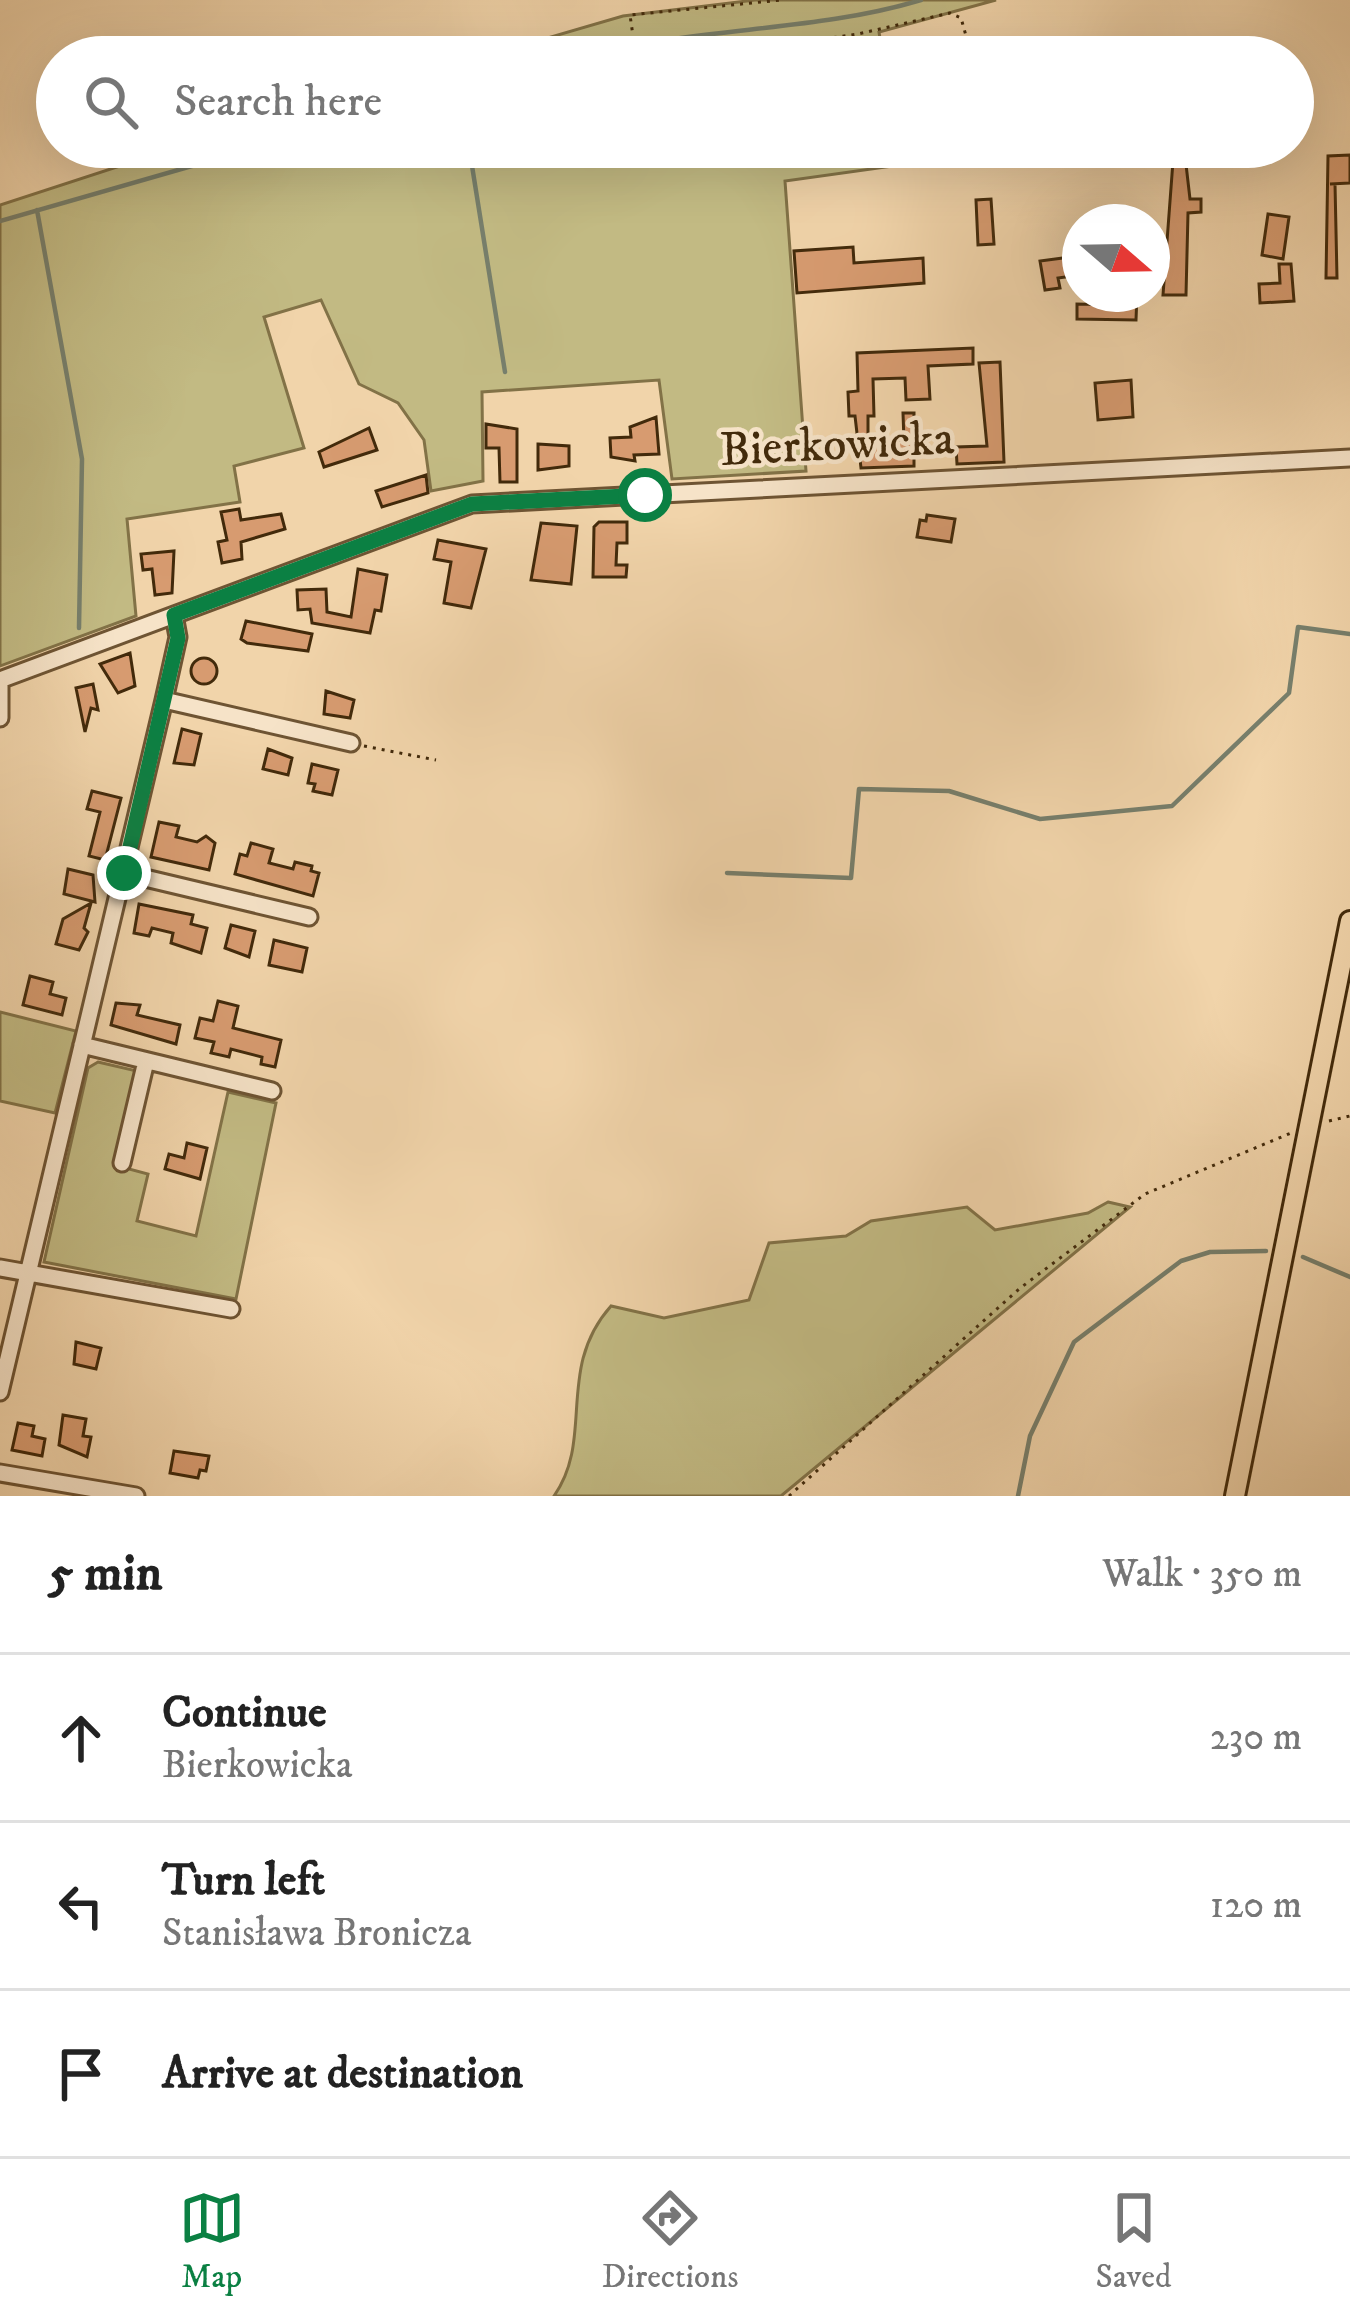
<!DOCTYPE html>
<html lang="en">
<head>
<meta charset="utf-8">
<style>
	body { margin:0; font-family:"IM FELL DW Pica",serif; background:#f6f6f6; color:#222 }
	.compass { position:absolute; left:1062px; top:204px; width:108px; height:108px; border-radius:50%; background:#fff; box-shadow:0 12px 48px #0002; rotate:110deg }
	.stop { position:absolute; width:36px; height:36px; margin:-27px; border:9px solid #0b8043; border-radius:50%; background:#fff }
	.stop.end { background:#0b8043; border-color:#fff; box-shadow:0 3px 12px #0008 }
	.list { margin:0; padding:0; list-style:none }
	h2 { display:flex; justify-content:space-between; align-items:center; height:156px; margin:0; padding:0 48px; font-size:51px }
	h2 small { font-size:39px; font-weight:400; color:#767676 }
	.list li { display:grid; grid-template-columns:78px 1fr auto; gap:36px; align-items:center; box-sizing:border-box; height:168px; padding:0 48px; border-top:3px solid #e0e0e0 }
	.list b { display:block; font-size:45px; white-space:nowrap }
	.list p { margin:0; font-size:39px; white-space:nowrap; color:#767676 }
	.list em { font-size:39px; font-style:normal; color:#767676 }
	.icon { flex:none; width:66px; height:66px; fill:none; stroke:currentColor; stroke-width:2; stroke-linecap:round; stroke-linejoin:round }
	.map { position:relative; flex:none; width:1350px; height:1496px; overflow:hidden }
	.search { position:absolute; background:#fff; box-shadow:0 12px 48px #0002; left:36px; right:36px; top:36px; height:132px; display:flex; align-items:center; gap:30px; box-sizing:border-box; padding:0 42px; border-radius:66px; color:#767676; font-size:45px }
	.sheet { height:660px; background:#fff }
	nav { display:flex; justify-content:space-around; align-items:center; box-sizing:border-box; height:168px; border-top:3px solid #e0e0e0; background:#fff; font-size:33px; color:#767676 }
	nav a { display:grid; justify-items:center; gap:6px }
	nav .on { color:#0b8043 }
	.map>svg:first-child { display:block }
	.green { fill:#c2ba83; stroke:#827247; stroke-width:3 }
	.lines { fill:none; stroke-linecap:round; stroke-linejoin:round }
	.stream { stroke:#777f6c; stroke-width:4.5 }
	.building { fill:#d79b70; stroke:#422a0b; stroke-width:3 }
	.minor-casing { stroke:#6e5433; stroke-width:21 }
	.major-casing { stroke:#422a0b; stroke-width:24 }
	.path { stroke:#422a0b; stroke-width:3; stroke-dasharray:3 6; stroke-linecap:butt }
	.minor { stroke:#f6e3c8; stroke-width:15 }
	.major { stroke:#f1d4aa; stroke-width:18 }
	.route { stroke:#0b8043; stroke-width:15 }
	.labels { text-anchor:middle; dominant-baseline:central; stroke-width:9; stroke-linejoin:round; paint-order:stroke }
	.street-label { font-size:48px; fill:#422a0b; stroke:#f6e3c8 }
</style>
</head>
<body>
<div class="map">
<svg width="1350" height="1496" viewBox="0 0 1350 1496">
	<rect width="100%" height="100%" fill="#f1d4aa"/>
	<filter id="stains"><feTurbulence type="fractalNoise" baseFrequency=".00167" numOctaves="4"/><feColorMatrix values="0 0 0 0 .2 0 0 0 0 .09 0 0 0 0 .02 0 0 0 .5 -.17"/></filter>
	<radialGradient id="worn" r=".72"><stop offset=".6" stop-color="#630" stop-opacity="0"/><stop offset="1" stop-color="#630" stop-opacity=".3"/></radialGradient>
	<!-- green -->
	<path class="green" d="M755 0H996L879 32 883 57H482L623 16Z
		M178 147H897L900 165 785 181 806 471 672 479 659 380 482 392 483 481 431 491 424 440 398 403 359 384 321 300 264 317 304 448 234 466 240 502 127 519 136 616 0 666V205Z
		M0 1012 76 1031 55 1113 0 1101Z
		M98 1062 137 1071 114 1165 148 1174 137 1221 196 1236 228 1092 276 1103 236 1299 44 1262 88 1068Z
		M1108 1202 1130 1207 781 1496H554C595 1438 555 1369 611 1306L664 1318 749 1300 769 1243 846 1236 871 1221 967 1207 995 1230 1088 1213Z"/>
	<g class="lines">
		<!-- stream -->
		<path class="stream" d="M586 57C696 26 811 33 921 0
			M469 147 505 372
			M37 210 82 459 79 628
			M0 221 258 147
			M727 873 851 878 859 789 949 791 1040 819 1172 806 1289 693 1298 627 1350 634
			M1303 1257 1350 1277
			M1018 1496 1030 1436 1074 1342 1181 1261 1210 1252 1266 1251"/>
	</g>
	<!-- building -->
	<path class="building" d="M1141 147H1184L1190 199H1201V212L1188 213 1186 295H1163L1173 161 1141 163Z
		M1350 155V183L1330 184H1335L1337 278H1326L1328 156Z
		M991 199 994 244 978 245 976 200Z
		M1268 214 1289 217 1283 259 1262 255Z
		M853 247 854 263 923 258 924 283 797 293 794 251Z
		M1078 256 1080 275 1058 278 1060 288 1045 290 1040 261Z
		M1279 264H1291L1294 301 1260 303 1259 284 1280 283Z
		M1119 294H1137L1136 320 1077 319V304L1119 305Z
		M973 348V364L928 366 930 399 906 400 905 378 873 379 874 416H868V442H862L904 441 903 413H914V466L861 468 855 416H849L848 392 858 391 857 353Z
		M1000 362 1004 462 957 464 956 447 987 446 979 363Z
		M1131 380 1133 417 1098 420 1095 383Z
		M656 417 659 454 634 455 635 461 611 457 610 438 631 437 630 427Z
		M486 424 517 429V482H500L499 448H486Z
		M369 428 377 450 324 467 319 452Z
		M538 444 569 446V466L538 470Z
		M426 475 428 493 382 507 376 491Z
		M239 509 241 520 281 514 285 529 241 542 242 559 222 563 218 542 227 540 221 512Z
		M927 515 955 519 951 542 917 537 920 520 926 521Z
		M599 522H627V543H617L616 565H627L626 577H593L594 527Z
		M541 523 577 526 571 584 531 580Z
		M438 540 486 549 471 608 444 603 451 562 434 559Z
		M174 551 172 593 155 595 152 569 143 570 141 554Z
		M358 569 387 575 381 611 375 610 370 633 312 623 310 609 298 610 297 590 326 589 327 612 351 617Z
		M246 621 312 634 308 651 247 643 241 639Z
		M130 653 135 686 118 693 100 664Z
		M191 671a13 13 0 1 1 26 0a13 13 0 1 1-26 0Z
		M93 684 98 710 91 708 85 732 76 688Z
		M326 691 354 700 350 718 324 714Z
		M182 729 201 734 194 765 174 763Z
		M268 749 292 758 288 775 263 769Z
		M312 764 338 770 332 795 313 791 315 784 308 783Z
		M92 791 121 798 105 860 89 856 100 812 87 809Z
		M159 822 179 826 176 837 197 842 206 836 215 843 209 870 151 857Z
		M251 843 273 849 269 863 293 869 295 862 312 866 311 871 319 873 313 896 235 874 240 854 247 856Z
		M68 869 93 875 95 902 64 894Z
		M91 903 84 928 88 932 79 950 56 944 63 919Z
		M139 904 193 915 191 924 207 928 201 953 171 943 173 933 152 928 149 936 134 933Z
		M231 925 255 931 249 957 225 948Z
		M274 940 307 948 302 972 269 965Z
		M30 976 53 982 50 994 66 998 62 1015 23 1005Z
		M218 1001 238 1006 233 1028 281 1040 275 1067 261 1064 262 1057 231 1049 229 1057 211 1053 214 1042 195 1038 200 1018 213 1021Z
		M116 1003 140 1005 137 1015 180 1025 176 1044 111 1025Z
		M187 1143 207 1148 200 1179 165 1169 169 1154 184 1158Z
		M76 1342 101 1348 96 1369 74 1364Z
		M63 1415 86 1419 83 1436 91 1437 87 1457 59 1445Z
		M18 1423 34 1426 32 1436 45 1439 42 1456 12 1450Z
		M174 1451 209 1456 206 1471 200 1470 198 1478 170 1473Z"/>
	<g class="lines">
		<defs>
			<path id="minor" d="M0 680 472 504 1350 458
				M0 686V718
				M164 700 351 743
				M124 873 309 917
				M82 1045 272 1091
				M122 1163 146 1061
				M0 1268 231 1309
				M0 1392 164 700 178 637 174 615
				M0 1473 136 1496"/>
			<path id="major" d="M1235 1496 1350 921"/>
		</defs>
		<!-- minor casing -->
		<use href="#minor" class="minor-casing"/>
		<!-- major casing -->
		<use href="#major" class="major-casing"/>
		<!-- path -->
		<path class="path" d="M636 57 630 15 782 0
			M700 57 858 34 950 13 961 18 972 57
			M983 147 984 164
			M364 746 436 760
			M1329 1121 1350 1116
			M789 1496 1019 1289 1145 1194 1291 1133"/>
		<!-- minor -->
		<use href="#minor" class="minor"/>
		<!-- major -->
		<use href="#major" class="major"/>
	</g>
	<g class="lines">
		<!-- route -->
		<path class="route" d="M124 873 178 638 174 615 472 504 645 495"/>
	</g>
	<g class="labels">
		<!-- street labels -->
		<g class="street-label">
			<text transform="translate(837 445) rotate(-3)">Bierkowicka</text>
		</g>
	</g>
	<rect width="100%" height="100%" filter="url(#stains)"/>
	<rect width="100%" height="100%" fill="url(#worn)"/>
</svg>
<svg class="compass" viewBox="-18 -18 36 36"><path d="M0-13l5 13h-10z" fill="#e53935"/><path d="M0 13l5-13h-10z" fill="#767676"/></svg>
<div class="stop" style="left:645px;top:495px"></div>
<div class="stop end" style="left:124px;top:873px"></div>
<div class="search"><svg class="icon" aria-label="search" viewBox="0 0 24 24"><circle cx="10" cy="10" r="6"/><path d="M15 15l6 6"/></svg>Search here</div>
</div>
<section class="sheet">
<h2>5 min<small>Walk · 350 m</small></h2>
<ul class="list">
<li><svg class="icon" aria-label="ahead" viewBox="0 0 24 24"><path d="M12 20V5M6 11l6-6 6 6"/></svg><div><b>Continue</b><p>Bierkowicka</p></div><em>230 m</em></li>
<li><svg class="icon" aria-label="left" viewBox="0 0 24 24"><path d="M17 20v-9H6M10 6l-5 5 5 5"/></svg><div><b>Turn left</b><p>Stanisława Bronicza</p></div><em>120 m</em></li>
<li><svg class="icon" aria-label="arrive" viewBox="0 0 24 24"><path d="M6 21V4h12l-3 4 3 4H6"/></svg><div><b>Arrive at destination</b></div></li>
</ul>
</section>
<nav>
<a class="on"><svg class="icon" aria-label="map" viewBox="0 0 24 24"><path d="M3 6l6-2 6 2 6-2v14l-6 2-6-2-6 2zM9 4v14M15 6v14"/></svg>Map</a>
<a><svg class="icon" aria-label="directions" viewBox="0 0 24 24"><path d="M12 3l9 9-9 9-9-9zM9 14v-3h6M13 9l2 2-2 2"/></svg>Directions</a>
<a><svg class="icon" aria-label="saved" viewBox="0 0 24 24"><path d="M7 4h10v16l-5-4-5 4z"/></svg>Saved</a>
</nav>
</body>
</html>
